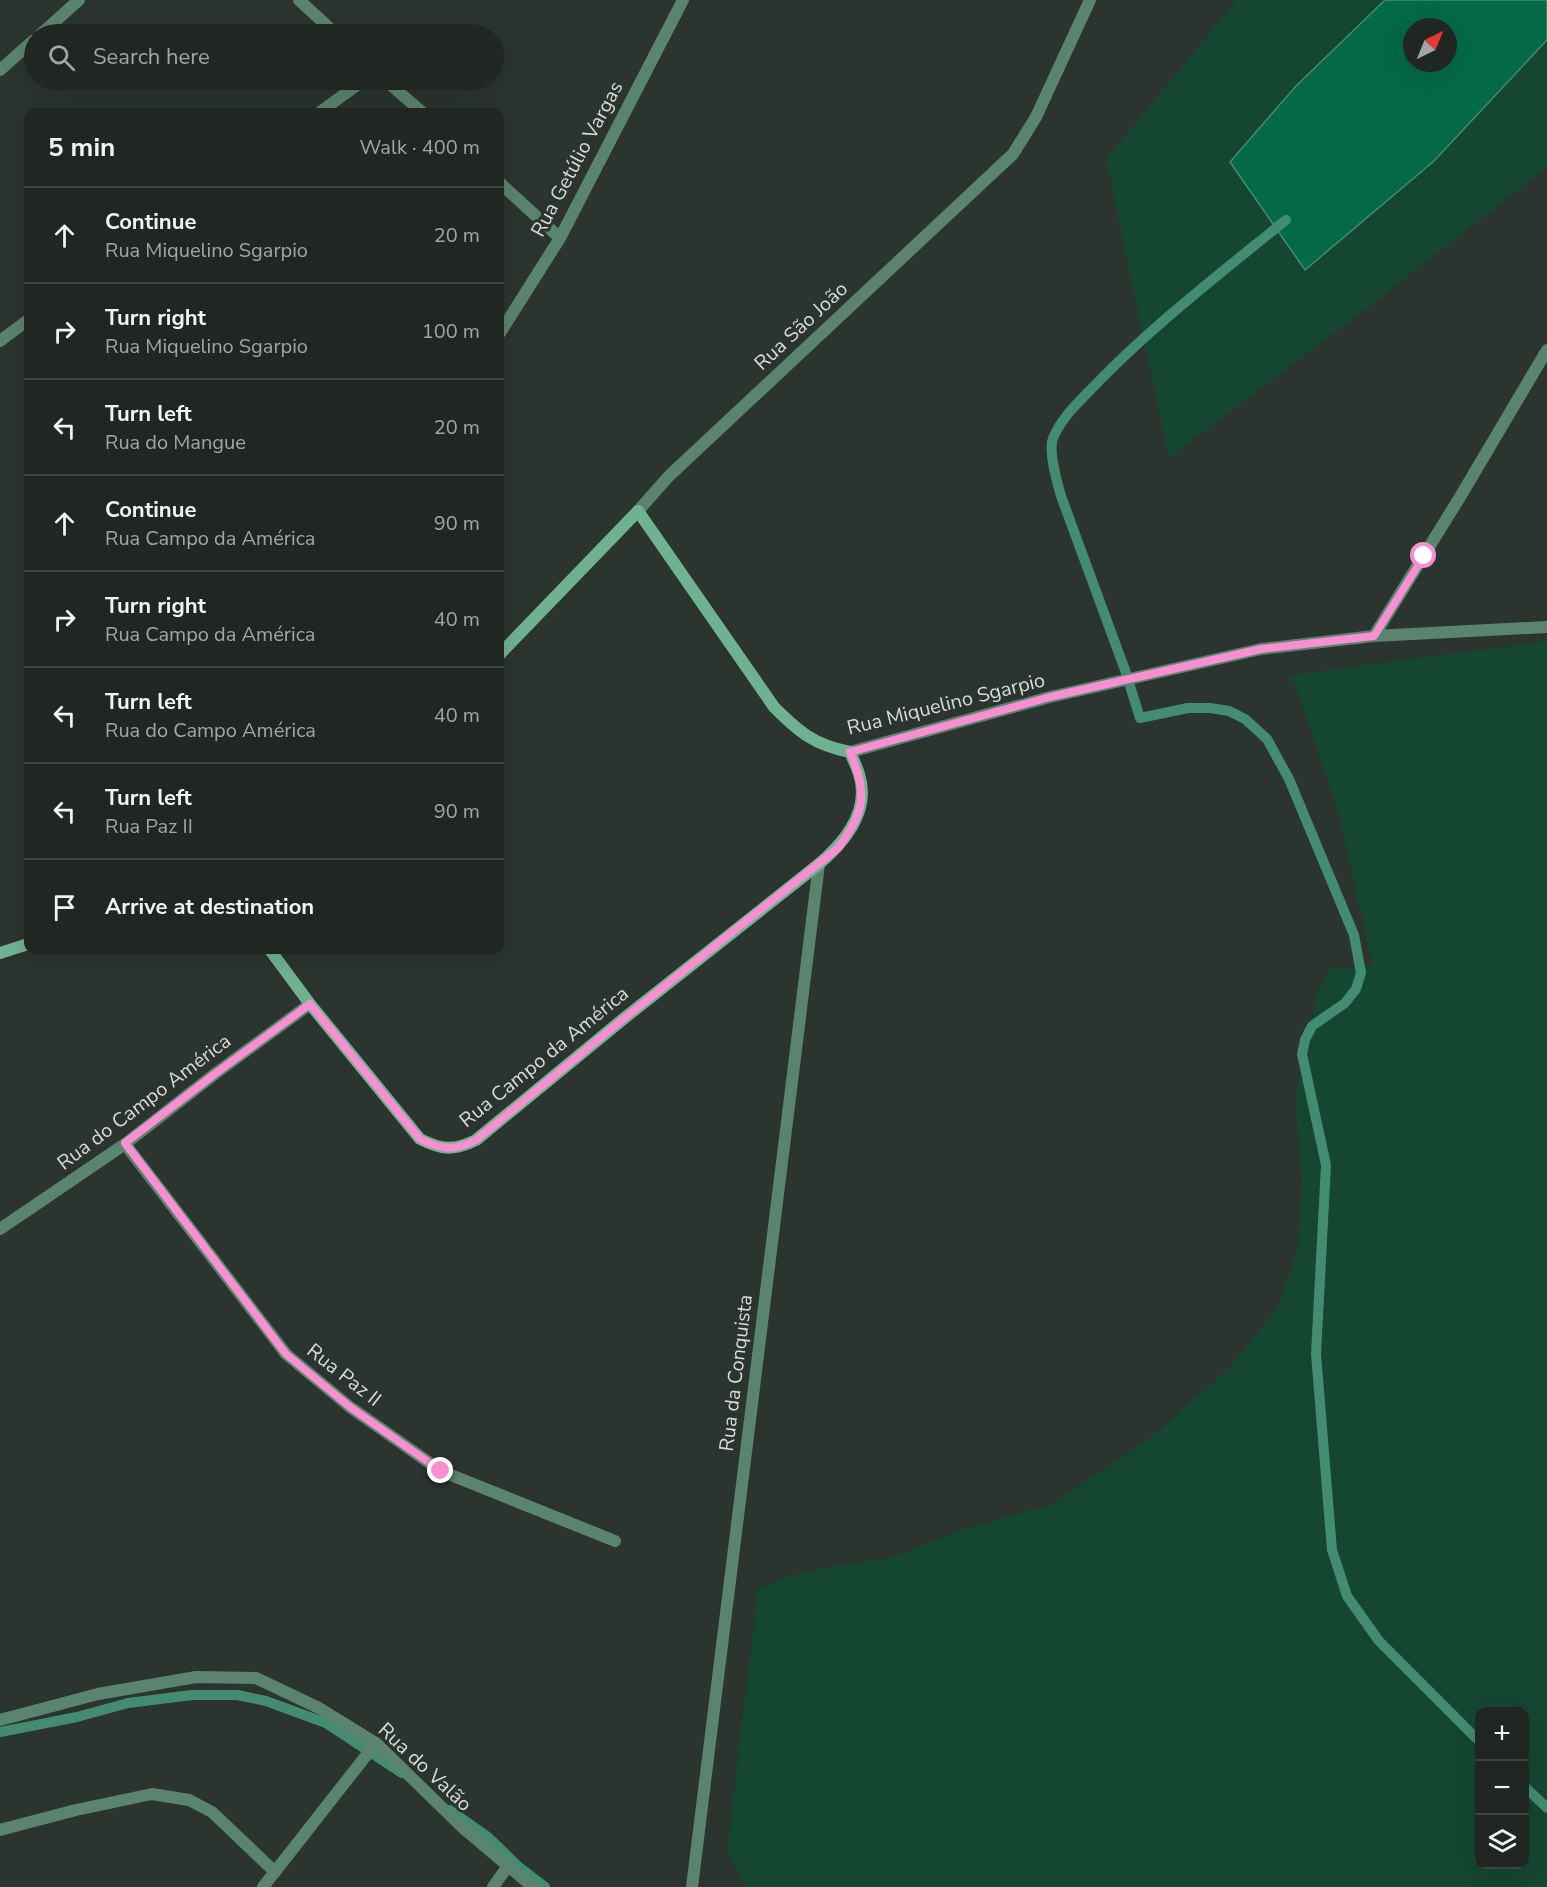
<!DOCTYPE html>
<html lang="en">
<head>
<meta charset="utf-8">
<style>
	body { margin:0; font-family:"Nunito Sans",sans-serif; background:#282f2b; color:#f1f3f6 }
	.controls { position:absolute; right:18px; bottom:18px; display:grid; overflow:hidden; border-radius:12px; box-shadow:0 6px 24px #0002 }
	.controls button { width:54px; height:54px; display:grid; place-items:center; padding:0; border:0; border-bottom:2px solid #3d4441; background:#202723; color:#f1f3f6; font:30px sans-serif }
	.compass { position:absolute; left:1403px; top:18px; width:54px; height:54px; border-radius:50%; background:#202723; box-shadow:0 6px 24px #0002; rotate:43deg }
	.stop { position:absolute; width:18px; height:18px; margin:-14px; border:4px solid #f690d0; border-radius:50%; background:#fff }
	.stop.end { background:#f690d0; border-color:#fff; box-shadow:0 2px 6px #0008 }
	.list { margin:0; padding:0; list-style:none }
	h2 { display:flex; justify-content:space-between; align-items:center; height:78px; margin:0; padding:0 24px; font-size:26px }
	h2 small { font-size:20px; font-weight:400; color:#a2a5a6 }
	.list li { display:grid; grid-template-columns:39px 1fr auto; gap:18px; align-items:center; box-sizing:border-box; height:96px; padding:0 24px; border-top:2px solid #3d4441 }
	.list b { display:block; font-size:22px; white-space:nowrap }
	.list p { margin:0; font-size:20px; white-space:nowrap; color:#a2a5a6 }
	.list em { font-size:20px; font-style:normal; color:#a2a5a6 }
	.icon { flex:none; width:33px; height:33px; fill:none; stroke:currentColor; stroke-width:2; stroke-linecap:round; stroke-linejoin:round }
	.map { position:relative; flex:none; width:1547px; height:1887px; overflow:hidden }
	.search { position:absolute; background:#202723; box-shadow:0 6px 24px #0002; left:24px; top:24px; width:480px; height:66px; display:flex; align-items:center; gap:15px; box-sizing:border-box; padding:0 21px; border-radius:33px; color:#a2a5a6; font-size:22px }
	.panel { position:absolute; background:#202723; box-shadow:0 6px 24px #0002; left:24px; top:108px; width:480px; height:846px; border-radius:12px }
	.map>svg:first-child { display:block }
	.green { fill:#154632; fill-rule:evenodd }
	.water { fill:#046947; stroke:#438c73; stroke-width:1.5; fill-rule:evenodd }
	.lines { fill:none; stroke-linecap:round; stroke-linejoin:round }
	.stream { stroke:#438c73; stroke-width:10 }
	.street { stroke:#5b8470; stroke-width:12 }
	.secondary { stroke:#6fb292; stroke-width:12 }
	.route { stroke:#f690d0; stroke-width:8 }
	.labels { text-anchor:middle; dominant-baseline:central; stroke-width:6; stroke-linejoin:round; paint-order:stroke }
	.street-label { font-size:20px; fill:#d7dcd9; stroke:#2b342f }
</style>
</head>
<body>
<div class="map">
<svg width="1547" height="1887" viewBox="0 0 1547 1887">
	<rect width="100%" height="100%" fill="#2b342f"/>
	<!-- green -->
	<path class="green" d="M1237 0H1385L1296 86 1230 162 1305 270 1434 161 1547 40V167L1366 309 1169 458 1106 159Z
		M1547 641V1887H746L727 1851 758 1588 770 1585 784 1577 828 1567 887 1559 964 1529 1050 1505 1149 1439 1228 1369 1279 1305 1298 1247 1302 1179 1295 1099 1318 990 1330 969 1373 965 1339 815 1295 684 1287 676ZM1480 1712H1524V1864H1480Z"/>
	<!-- water -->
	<path class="water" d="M1385 0H1547V40L1434 161 1305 270 1230 162 1296 86ZM1412 27H1448V63H1412Z"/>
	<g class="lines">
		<!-- stream -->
		<path class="stream" d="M1286 220C1222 272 1157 322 1099 381 1082 399 1063 415 1053 438 1048 451 1057 482 1061 496L1125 670 1140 718 1188 708H1210L1229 711 1245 719 1267 739 1289 779 1354 935 1361 973 1356 989 1345 1003 1312 1026 1305 1040 1302 1054 1326 1165 1316 1354 1332 1550 1347 1596 1379 1641 1480 1742
			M0 1732 77 1717 128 1703 192 1695H237L266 1701 326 1723 402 1773
			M1524 1786 1547 1808
			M450 1810 488 1837 519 1867 545 1887"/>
		<!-- street -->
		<path class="street" d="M299 0 336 34
			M41 34 79 0
			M0 70 34 40
			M385 80 422 112
			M320 112 364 80
			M500 183 560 238
			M500 333 560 238 683 0
			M0 341 28 320
			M638 511 669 476 1013 154 1036 117 1090 0
			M1374 636 1460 497 1547 350
			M850 752 1050 697 1261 649 1374 636 1547 627
			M125 1144 286 1354 350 1407 441 1471 615 1541
			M0 1229 125 1144 216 1073 310 1004
			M0 1720 98 1694 196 1677 256 1678 319 1708 376 1743 463 1828 533 1887
			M0 1830 76 1810 152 1794 189 1800 212 1812 275 1872
			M263 1887 376 1743
			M493 1887 508 1866
			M692 1887 819 864"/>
		<!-- secondary -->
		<path class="secondary" d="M270 950 310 1004 420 1139C442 1150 454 1151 476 1140L622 1020 819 864C845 842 871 811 859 774 857 767 853 759 850 752 814 745 799 732 774 707L638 511 500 654
			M0 953 28 944"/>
	</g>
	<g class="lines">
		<!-- route -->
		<path class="route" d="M441 1471 350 1407 286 1354 125 1143 216 1073 310 1004 420 1139C442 1150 454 1151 476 1140L622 1020 838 848C865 812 868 793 850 752L1050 697 1261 649 1374 636 1424 556"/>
	</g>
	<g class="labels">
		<!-- street labels -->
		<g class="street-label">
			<text transform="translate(577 159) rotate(-62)">Rua Getúlio Vargas</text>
			<text transform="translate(801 326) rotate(-43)">Rua São João</text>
			<text transform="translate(946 704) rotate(-14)">Rua Miquelino Sgarpio</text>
			<text transform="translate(544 1057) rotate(-39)">Rua Campo da América</text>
			<text transform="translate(144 1102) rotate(-37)">Rua do Campo América</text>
			<text transform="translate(736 1373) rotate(-83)">Rua da Conquista</text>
			<text transform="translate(344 1375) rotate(38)">Rua Paz II</text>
			<text transform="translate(425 1767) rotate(43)">Rua do Valão</text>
		</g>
	</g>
</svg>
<div class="controls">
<button>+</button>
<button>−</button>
<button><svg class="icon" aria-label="layers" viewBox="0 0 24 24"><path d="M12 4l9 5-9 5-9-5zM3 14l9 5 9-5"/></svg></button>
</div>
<svg class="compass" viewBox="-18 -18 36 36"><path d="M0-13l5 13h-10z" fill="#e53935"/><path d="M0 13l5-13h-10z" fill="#a2a5a6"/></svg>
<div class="stop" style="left:1424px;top:556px"></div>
<div class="stop end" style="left:441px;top:1471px"></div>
<div class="search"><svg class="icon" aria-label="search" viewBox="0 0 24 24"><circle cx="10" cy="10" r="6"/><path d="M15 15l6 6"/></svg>Search here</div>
<section class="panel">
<h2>5 min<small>Walk · 400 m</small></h2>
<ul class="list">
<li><svg class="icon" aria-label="ahead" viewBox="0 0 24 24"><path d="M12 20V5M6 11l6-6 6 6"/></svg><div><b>Continue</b><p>Rua Miquelino Sgarpio</p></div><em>20 m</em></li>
<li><svg class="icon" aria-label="right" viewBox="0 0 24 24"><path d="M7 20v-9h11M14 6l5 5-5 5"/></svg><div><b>Turn right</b><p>Rua Miquelino Sgarpio</p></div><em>100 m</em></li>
<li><svg class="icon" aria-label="left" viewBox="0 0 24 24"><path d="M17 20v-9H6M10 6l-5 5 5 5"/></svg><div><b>Turn left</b><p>Rua do Mangue</p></div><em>20 m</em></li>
<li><svg class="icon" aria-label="ahead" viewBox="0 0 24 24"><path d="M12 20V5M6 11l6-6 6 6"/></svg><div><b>Continue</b><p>Rua Campo da América</p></div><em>90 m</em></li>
<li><svg class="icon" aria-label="right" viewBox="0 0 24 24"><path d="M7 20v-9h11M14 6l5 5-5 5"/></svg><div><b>Turn right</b><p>Rua Campo da América</p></div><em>40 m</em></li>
<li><svg class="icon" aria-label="left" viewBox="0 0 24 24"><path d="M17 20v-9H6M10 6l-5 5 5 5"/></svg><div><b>Turn left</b><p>Rua do Campo América</p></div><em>40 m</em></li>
<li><svg class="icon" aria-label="left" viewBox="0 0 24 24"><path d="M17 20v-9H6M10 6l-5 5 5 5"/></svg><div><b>Turn left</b><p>Rua Paz II</p></div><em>90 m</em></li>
<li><svg class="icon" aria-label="arrive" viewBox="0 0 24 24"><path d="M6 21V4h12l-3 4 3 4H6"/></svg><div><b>Arrive at destination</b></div></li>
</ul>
</section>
</div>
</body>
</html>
